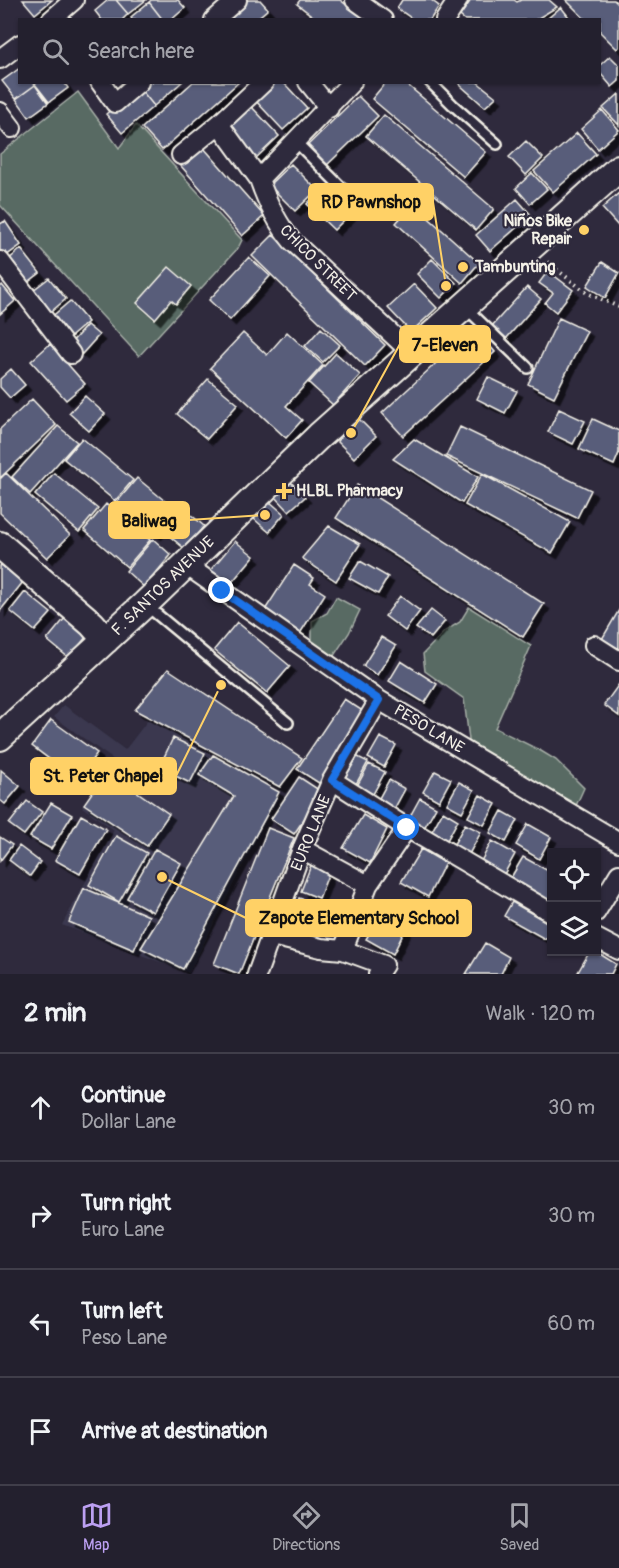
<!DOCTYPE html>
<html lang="en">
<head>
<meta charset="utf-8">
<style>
	body { margin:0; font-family:Pangolin,sans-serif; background:#2f2d3a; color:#f1f3f6 }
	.controls { position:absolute; right:18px; bottom:18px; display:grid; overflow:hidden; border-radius:0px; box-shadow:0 2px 4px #0004 }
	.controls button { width:54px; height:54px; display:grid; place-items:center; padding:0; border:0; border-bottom:2px solid #403e4a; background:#23202e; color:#f1f3f6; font:30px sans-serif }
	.stop { position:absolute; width:18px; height:18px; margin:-14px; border:4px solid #1a73e8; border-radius:50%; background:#fff }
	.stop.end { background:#1a73e8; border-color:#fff; box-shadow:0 2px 6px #0008 }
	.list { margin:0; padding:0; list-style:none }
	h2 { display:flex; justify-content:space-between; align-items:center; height:78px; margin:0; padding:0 24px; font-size:26px }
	h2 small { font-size:20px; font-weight:400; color:#a3a3aa }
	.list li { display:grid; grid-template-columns:39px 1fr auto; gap:18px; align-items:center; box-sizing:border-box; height:108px; padding:0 24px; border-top:2px solid #403e4a }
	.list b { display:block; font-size:22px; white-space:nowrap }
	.list p { margin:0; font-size:20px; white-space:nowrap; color:#a3a3aa }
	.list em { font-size:20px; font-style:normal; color:#a3a3aa }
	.icon { flex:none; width:33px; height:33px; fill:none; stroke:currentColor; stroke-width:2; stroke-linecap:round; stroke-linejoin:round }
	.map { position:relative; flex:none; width:619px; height:974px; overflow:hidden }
	.search { position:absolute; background:#23202e; box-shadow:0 2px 4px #0004; left:18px; right:18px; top:18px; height:66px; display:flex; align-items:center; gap:15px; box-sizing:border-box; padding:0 21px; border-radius:0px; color:#a3a3aa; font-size:22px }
	.sheet { height:510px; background:#23202e }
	nav { display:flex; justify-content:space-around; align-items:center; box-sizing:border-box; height:84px; border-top:2px solid #403e4a; background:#23202e; font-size:16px; color:#a3a3aa }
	nav a { display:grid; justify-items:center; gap:3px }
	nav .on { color:#bca0f2 }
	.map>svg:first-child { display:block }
	.built { fill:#3b394f }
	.green { fill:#586b64; stroke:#a6aea6; stroke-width:1.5 }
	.building { fill:#585d7a; stroke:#f4f1e8; stroke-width:1.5; filter:url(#shadow) }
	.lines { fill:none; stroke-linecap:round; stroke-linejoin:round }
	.lane-casing { stroke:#f4f1e8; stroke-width:14 }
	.street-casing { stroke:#f4f1e8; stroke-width:22 }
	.secondary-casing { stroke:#f4f1e8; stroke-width:30 }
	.path { stroke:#f4f1e8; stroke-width:4; stroke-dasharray:1.5 4.5; stroke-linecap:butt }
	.lane { stroke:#2f2a3d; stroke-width:9 }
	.street { stroke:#2f2a3d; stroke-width:18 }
	.secondary { stroke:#2f2a3d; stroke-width:26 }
	.route { stroke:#1a73e8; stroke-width:8 }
	.poi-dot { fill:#ffd166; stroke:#2f2a3d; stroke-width:2 }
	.labels { text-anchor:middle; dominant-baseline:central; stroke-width:4.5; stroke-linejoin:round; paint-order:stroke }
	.poi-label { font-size:16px; font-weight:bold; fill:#f4f1e8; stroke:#2f2a3d; text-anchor:start }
	.street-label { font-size:16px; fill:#f4f1e8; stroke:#2f2a3d }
	.leader { fill:none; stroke:#ffd166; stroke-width:2 }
	.callout-dot { fill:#ffd166; stroke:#2f2a3d; stroke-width:2 }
	.callout { fill:#ffd166; stroke:#ffd166; stroke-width:2 }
	.callout-label { font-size:18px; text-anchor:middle; font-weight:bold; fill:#111 }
</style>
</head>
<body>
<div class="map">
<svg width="619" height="974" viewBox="0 0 619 974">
	<defs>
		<filter id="shadow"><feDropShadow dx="5.5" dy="5.5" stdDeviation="0" flood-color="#0009"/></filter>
	</defs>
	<rect width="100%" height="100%" fill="#2f2a3d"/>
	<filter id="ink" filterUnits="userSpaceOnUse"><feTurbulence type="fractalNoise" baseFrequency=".0167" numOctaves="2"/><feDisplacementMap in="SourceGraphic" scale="12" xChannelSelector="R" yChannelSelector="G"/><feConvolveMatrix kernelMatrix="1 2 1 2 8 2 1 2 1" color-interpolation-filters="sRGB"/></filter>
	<g filter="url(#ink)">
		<!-- built -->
		<path class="built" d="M64 705 125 750 148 720 280 792 189 973 62 925 114 830 82 807 114 760 54 717Z"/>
		<!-- green -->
		<path class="green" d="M78 92 119 148 136 125 242 240 238 248 139 356 0 205V154Z
			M336 597 360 610 349 633 333 657 312 647V621L327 613Z
			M469 607 531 646 495 728 541 751 556 760 584 788 574 810 470 748 464 699 425 671 423 654 445 631 460 622Z"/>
		<!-- building -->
		<path class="building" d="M23 0H52L35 14Z
			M108 0H116L128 14 122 20H102L95 11Z
			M116 0H146L128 14Z
			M151 0H178L185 8 171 20H163L149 2Z
			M240 0H260L268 9 255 20H218Z
			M300 0H340L366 20H318L297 4Z
			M402 0H431L439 6 430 20H414L397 8Z
			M471 0H514L517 2 521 0H549L557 7 535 20H465L460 16Z
			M566 0H614L619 5V47L617 49 600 32V20H586Z
			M149 2 163 20H132L131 17Z
			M561 7 571 20H546Z
			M610 56 619 65V81L612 87 600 73V65Z
			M20 68V82H33L35 85 16 99 2 81Z
			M38 82H64L68 88 49 102 35 84Z
			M142 82H182L154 106 138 86Z
			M193 82H239L162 150 142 128Z
			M275 82H283L307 108 283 130 255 100Z
			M386 82H404L486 152 464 177 372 99Z
			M461 82H477L496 97 485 107 460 85Z
			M35 85 48 103 29 117 16 99Z
			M138 86 154 106 122 133 106 114Z
			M619 94V125L603 108Z
			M358 96 378 116 327 165 308 145Z
			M250 105 279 136 256 158 227 126Z
			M602 110 619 130 598 149 581 129Z
			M384 115 494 209 476 230 366 136Z
			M577 133 596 154 553 192 534 171Z
			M526 141 543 158 526 175 509 157Z
			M203 147 264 216 242 236 181 166Z
			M291 164 317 190 295 211 269 185Z
			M532 173 547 189 530 204 516 188Z
			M325 186 352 212 334 230 307 204Z
			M619 193V227L602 208Z
			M517 199 531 215 490 251 476 235Z
			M413 204 479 263 462 283 396 223Z
			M5 221 21 245 3 258 0 254V224Z
			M273 235 385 345 365 366 252 256Z
			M21 249 40 273 27 283 8 260Z
			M249 257 270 276 230 320 209 300Z
			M432 259 456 283 441 298 417 274Z
			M602 262 619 273 605 298 587 286Z
			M169 267 191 286 176 304 171 300 155 319 137 303Z
			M548 271 573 290 556 312 545 303 553 293 539 283Z
			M49 278 66 299 46 316 28 294Z
			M414 284 437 308 411 332 388 308Z
			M2 285 15 301 0 314V287Z
			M527 287 541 299 505 340 491 327Z
			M70 301 88 322 66 341 48 320Z
			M559 318 587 331 554 397 528 384Z
			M87 325 99 335 82 354 70 344Z
			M321 328 340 345 323 362 305 346Z
			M474 328 495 352 403 436 382 413Z
			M287 332 323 365 286 406 302 420 286 438 210 368 243 333 267 355Z
			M50 344 85 384 66 400 31 361Z
			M336 353 360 375 333 405 309 383Z
			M11 369 25 385 10 398 0 387V379Z
			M488 377 517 391 505 413 477 399Z
			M208 379 238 404 207 439 177 414Z
			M85 396 105 414 89 431 69 413Z
			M32 399 56 425 0 478V429Z
			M559 409 585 421 573 444 548 432Z
			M359 419 376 436 354 458 337 441Z
			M593 419 619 431V453L614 465 579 449Z
			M58 426 77 442 30 494 12 477Z
			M460 427 591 490 577 518 446 456Z
			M82 438 133 480 115 501 64 459Z
			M414 439 478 477 462 503 393 459Z
			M6 473 70 535 47 558 0 513V479Z
			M54 473 98 509 79 532 35 495Z
			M482 474 570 522 552 553 465 505Z
			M137 478 176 510 156 534 117 502Z
			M289 480 305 497 289 511 274 495Z
			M357 485 544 604 523 637 336 518Z
			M269 501 284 514 269 532 254 519Z
			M106 504 150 540 127 567 84 530Z
			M182 507 204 526 185 549 162 530Z
			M329 526 360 544 336 581 302 558Z
			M153 539 171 555 144 587 126 571Z
			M235 541 254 556 227 588 208 573Z
			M360 561 388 577 378 594 349 578Z
			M1 565 23 582 0 611V566Z
			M294 565 314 578 310 584 325 594 299 635 263 613Z
			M25 592 51 613 35 631 10 611Z
			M400 596 420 611 405 631 385 616Z
			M431 610 445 621 431 638 416 628Z
			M619 610V649L602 639Z
			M65 618 87 636 69 658 47 640Z
			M237 622 290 666 267 693 214 650Z
			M381 637 396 646 377 675 363 666Z
			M401 661 437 684 425 703 389 681Z
			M168 669 302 758 280 787 135 710Z
			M619 684V716L604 705Z
			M344 699 369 715 322 785 297 769Z
			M51 720 97 753 77 780 32 746Z
			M380 737 396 745 384 767 368 758Z
			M173 738 205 753 190 783 159 768Z
			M352 754 368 762 356 784 340 776Z
			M213 755 279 792 183 969 141 948 234 796 199 775Z
			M369 764 385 772 373 794 357 786Z
			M1 770 20 786 5 804 0 800Z
			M107 771 169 814 147 846 84 804Z
			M435 771 451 779 439 801 423 792Z
			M299 777 322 792 294 834 271 819Z
			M389 780 405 789 393 811 377 802Z
			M459 782 474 790 462 812 447 804Z
			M480 795 496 804 484 825 468 817Z
			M420 798 436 807 424 828 408 820Z
			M27 801 42 812 24 835 9 824Z
			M51 803 72 815 51 849 30 837Z
			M443 811 458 820 446 842 431 833Z
			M502 811 518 820 506 842 490 833Z
			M81 815 106 829 80 874 55 860Z
			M363 815 387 829 370 863 343 848Z
			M465 824 481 832 469 854 453 846Z
			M528 824 551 837 539 859 516 845Z
			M268 828 294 838 239 974 214 964Z
			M116 836 147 853 119 902 89 885Z
			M0 837 12 845 0 861Z
			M492 841 515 854 503 876 480 863Z
			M19 846 40 862 30 876 9 860Z
			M155 849 181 863 153 912 127 898Z
			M421 849 445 863 428 897 401 882Z
			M523 857 552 873V904L509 881Z
			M313 860 331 867 319 898 301 891Z
			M84 888 149 916 134 950 69 922Z
			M299 898 316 904 305 935 288 930Z
			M512 902 552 925V929L545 939 504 916Z
			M386 906 410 920 393 954 366 939Z
			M485 943 509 957 501 974H466Z
			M590 951H595L616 964 611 974H577Z"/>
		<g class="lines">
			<defs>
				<path id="lane" d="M430 82 453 105 497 144
					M296 142 357 203
					M466 308 528 368
					M147 606 288 723"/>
				<path id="street" d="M355 0 383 20
					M51 20 74 0
					M214 20 237 0
					M445 20 458 0
					M0 59 20 44
					M100 82 115 103 139 82
					M308 82 329 108
					M352 82 259 179C267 202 276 222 292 241L412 353
					M0 112 12 128
					M219 124 259 179
					M181 155 219 124 264 82
					M0 261 71 354
					M186 565 379 700 619 842
					M594 645 619 661
					M332 780 407 828 552 913
					M302 849 368 885
					M596 912 619 874
					M272 936 321 948 343 950 384 965 378 974
					M596 938 619 950
					M343 950 368 885 407 828
					M257 974 302 849 332 780 379 700"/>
				<path id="secondary" d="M0 545 92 624 106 640
					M0 737 145 604 319 436 619 168"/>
			</defs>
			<!-- lane casing -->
			<use href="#lane" class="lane-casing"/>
			<!-- street casing -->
			<use href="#street" class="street-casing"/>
			<!-- secondary casing -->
			<use href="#secondary" class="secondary-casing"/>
			<!-- path -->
			<path class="path" d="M547 262 587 293 619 307"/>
			<!-- lane -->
			<use href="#lane" class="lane"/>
			<!-- street -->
			<use href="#street" class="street"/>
			<!-- secondary -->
			<use href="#secondary" class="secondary"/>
		</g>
	</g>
	<g class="lines" filter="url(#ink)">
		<!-- route -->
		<path class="route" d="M222 591 379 700 332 780 407 828"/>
	</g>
	<!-- markers -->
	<g class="poi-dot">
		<circle cx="584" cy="230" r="6"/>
		<circle cx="463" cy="267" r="6"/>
		<path d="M281 482h6v6h6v6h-6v6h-6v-6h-6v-6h6z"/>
	</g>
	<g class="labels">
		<!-- poi labels -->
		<g class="poi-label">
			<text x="572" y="221" text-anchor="end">Niños Bike<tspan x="572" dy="18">Repair</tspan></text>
			<text x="475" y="267">Tambunting</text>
			<text x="296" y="491">HLBL Pharmacy</text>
		</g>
		<!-- street labels -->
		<g class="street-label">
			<text transform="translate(318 263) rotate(45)">CHICO STREET</text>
			<text transform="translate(163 586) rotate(-44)">F. SANTOS AVENUE</text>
			<text transform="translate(429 729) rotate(31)">PESO LANE</text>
			<text transform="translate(311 833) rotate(-68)">EURO LANE</text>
		</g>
	</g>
	<!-- callouts -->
	<path class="leader" d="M446 286L433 202M351 433L400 344M265 515L189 520M221 685L176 776M162 877L246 918"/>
	<g class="callout-dot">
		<circle cx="446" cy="286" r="6"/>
		<circle cx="351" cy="433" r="6"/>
		<circle cx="265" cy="515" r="6"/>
		<circle cx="221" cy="685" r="6"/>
		<circle cx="162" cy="877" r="6"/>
	</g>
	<g class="callout">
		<rect x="309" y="184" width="124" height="36" rx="6"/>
		<rect x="400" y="326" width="90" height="36" rx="6"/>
		<rect x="109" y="502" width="80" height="36" rx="6"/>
		<rect x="31" y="758" width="145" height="36" rx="6"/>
		<rect x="246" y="900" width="225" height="36" rx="6"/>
	</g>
	<g class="callout-label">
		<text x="371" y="208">RD Pawnshop</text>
		<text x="445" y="351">7-Eleven</text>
		<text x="149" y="527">Baliwag</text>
		<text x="103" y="782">St. Peter Chapel</text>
		<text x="359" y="924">Zapote Elementary School</text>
	</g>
</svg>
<div class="controls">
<button><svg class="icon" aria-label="locate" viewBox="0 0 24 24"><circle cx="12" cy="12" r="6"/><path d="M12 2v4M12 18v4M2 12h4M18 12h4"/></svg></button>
<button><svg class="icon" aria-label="layers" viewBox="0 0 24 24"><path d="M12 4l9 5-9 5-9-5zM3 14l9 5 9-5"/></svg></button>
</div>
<div class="stop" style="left:407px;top:828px"></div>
<div class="stop end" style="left:222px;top:591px"></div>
<div class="search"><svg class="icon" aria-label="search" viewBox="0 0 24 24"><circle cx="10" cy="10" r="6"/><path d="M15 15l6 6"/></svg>Search here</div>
</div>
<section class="sheet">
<h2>2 min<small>Walk · 120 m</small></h2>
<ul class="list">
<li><svg class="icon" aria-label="ahead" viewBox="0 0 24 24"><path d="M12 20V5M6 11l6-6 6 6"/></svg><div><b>Continue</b><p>Dollar Lane</p></div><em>30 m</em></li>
<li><svg class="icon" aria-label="right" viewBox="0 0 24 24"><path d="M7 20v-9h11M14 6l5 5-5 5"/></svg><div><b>Turn right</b><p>Euro Lane</p></div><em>30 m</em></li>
<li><svg class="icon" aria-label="left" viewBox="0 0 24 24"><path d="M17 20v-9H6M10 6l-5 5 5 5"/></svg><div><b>Turn left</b><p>Peso Lane</p></div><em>60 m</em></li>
<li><svg class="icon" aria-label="arrive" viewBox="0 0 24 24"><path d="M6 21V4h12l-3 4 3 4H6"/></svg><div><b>Arrive at destination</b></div></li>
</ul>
</section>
<nav>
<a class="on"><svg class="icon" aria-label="map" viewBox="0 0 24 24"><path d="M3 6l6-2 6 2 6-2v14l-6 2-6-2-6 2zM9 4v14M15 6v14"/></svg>Map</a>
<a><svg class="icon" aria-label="directions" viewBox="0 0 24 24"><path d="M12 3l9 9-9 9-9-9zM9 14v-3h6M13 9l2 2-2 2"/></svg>Directions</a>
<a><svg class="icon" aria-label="saved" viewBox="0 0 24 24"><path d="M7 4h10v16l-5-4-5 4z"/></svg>Saved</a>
</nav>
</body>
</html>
